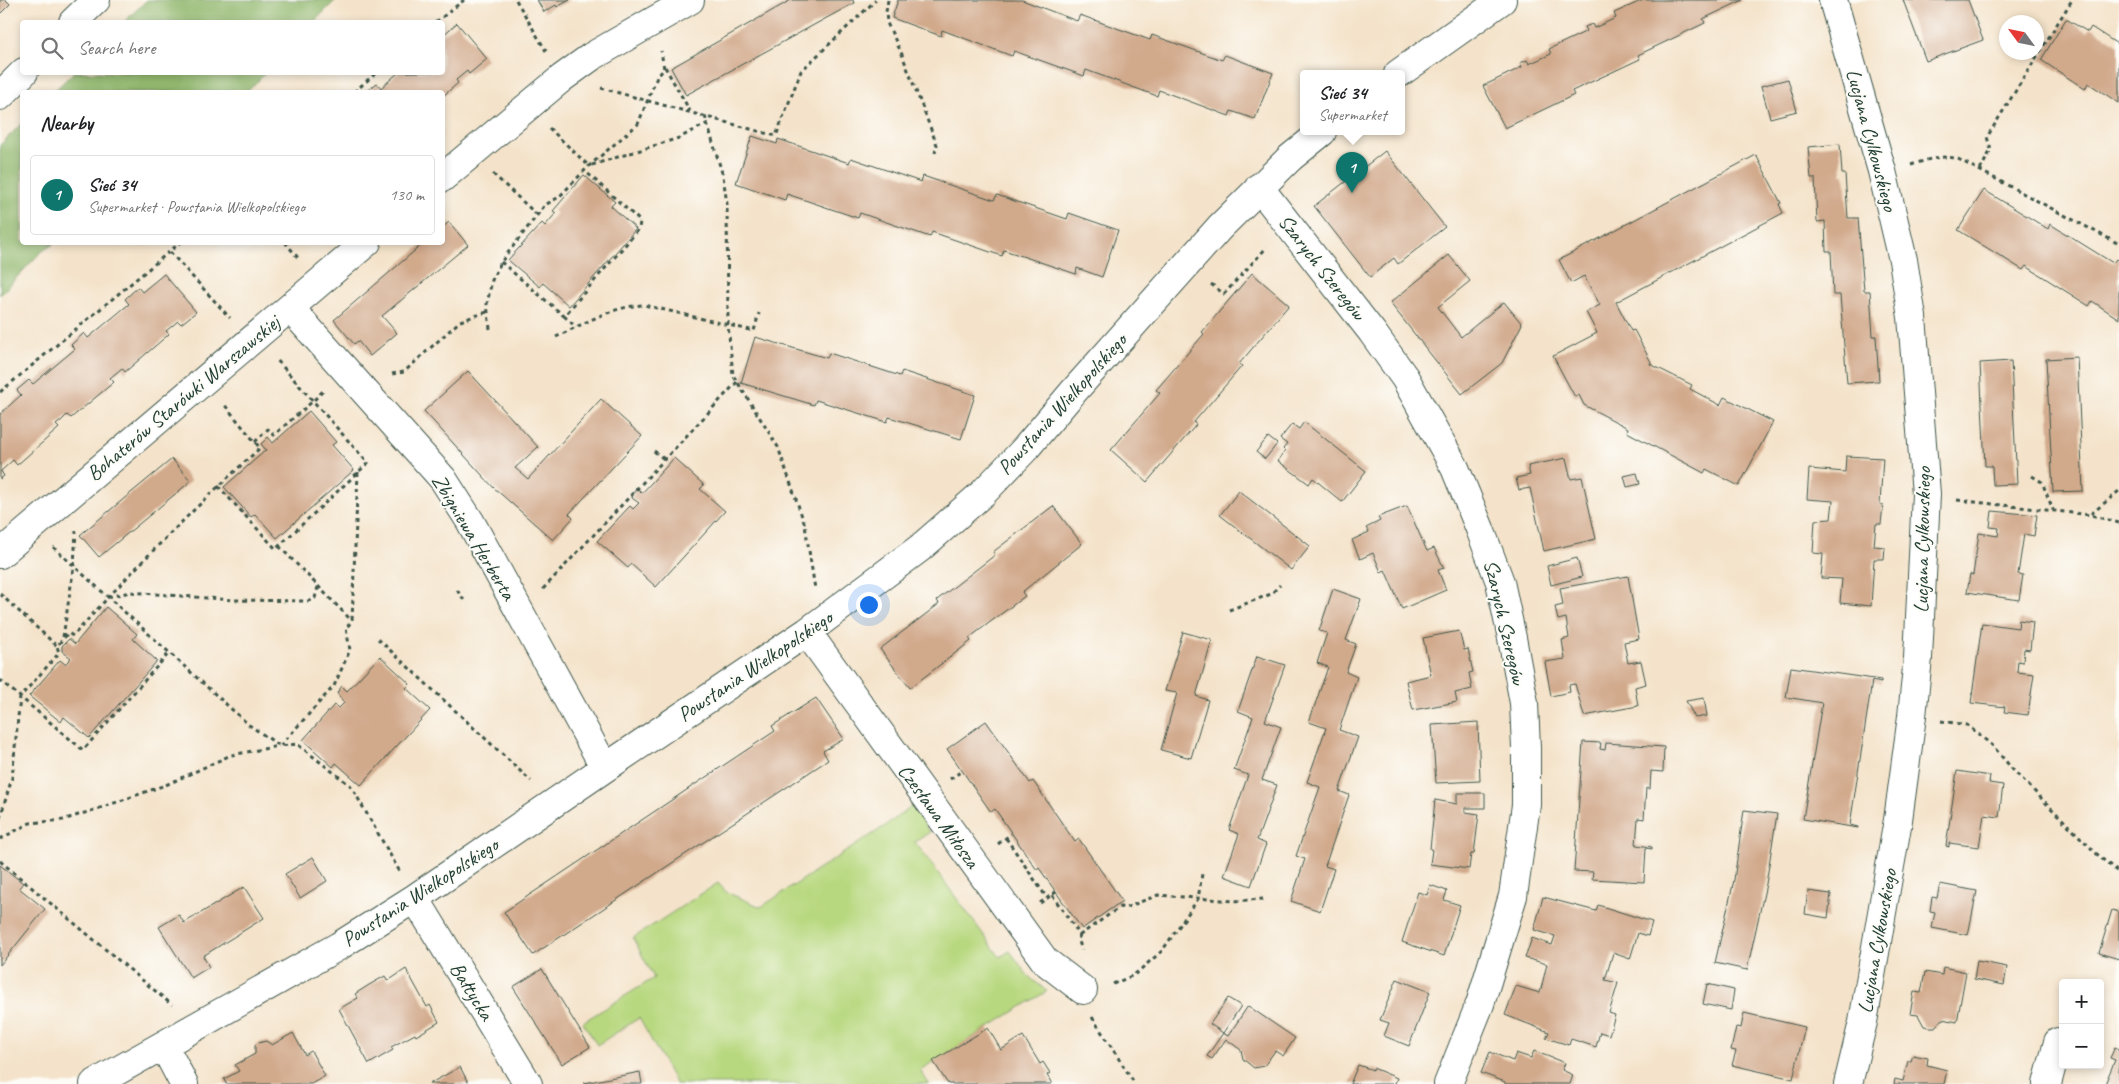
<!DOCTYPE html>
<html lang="en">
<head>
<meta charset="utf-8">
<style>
	body { margin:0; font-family:Caveat,sans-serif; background:#f6f6f6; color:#202124 }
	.controls { position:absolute; right:15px; bottom:15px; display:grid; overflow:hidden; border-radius:5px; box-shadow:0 2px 8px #0003 }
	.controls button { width:45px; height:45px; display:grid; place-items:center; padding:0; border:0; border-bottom:1px solid #e0e0e0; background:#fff; color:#202124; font:25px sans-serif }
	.compass { position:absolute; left:1999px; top:15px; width:45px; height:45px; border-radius:50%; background:#fff; box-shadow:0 2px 8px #0003; rotate:303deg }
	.you { position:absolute; left:868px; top:604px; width:18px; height:18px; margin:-12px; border:4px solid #fff; border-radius:50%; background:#1a73e8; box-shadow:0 0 0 8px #1a73e833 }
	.badge { display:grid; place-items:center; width:32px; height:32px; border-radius:50%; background:#0f766e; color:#fff; font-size:16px; font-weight:700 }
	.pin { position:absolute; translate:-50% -41px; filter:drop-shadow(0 1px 2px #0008) }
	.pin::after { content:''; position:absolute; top:26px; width:18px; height:15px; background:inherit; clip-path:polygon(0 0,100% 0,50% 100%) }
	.popup { position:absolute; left:1300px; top:70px; width:105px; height:65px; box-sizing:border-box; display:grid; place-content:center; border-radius:5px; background:#fff; filter:drop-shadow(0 1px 4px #0005); font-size:16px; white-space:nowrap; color:#757577 }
	.popup b { font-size:19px; color:#202124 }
	.popup::after { content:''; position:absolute; left:50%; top:100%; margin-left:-10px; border:10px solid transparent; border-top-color:#fff }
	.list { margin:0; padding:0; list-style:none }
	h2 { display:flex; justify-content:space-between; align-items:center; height:65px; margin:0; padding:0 20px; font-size:21px }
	h2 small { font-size:16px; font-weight:400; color:#757577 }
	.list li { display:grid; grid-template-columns:32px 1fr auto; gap:15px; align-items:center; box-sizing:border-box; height:80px; margin:0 10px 10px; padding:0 10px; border:1px solid #e0e0e0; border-radius:5px }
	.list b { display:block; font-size:19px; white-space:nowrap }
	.list p { margin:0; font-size:16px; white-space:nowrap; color:#757577 }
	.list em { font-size:16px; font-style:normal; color:#757577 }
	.icon { flex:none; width:28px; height:28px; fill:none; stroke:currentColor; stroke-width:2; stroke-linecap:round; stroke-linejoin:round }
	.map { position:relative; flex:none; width:2119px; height:1084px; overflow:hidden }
	.search { position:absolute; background:#fff; box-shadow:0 2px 8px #0003; left:20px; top:20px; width:425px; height:55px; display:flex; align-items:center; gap:12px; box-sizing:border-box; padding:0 18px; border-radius:5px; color:#757577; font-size:19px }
	.panel { position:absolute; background:#fff; box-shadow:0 2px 8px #0003; left:20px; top:90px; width:425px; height:155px; border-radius:5px }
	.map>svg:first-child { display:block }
	.green { fill:#b8d87f; stroke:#6c8a5a }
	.forest { fill:#92b86e; stroke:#587a51 }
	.building { fill:#d1a98b }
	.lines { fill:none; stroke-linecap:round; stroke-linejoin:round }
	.minor-casing { stroke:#3f564a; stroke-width:30 }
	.path { stroke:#3f564a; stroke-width:3; stroke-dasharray:4 4; stroke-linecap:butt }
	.minor { stroke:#fff; stroke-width:28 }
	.labels { text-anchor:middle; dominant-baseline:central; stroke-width:4; stroke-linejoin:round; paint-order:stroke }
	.street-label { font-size:21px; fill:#1f3d34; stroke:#fdfcf7 }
</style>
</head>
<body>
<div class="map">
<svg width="2119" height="1084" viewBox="0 0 2119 1084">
	<rect width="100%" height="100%" fill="#fdfcf7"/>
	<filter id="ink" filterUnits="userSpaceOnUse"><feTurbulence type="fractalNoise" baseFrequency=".02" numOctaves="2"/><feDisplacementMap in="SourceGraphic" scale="10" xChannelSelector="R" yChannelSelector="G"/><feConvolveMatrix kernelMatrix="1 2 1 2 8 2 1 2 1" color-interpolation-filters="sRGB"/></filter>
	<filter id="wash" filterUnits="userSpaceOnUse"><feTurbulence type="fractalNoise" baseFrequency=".0096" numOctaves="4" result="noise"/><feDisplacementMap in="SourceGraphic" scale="20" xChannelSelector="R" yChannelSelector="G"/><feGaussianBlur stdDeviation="1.12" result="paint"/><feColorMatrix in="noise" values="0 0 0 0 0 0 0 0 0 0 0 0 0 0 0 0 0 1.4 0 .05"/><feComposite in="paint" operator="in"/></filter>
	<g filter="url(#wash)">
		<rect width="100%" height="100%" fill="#f4e3ca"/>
		<!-- green -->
		<path class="green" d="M912 806 930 832 915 842 1000 957 1010 951 1028 976 1047 991 920 1070 929 1084H676L639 1018 597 1045 583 1022 654 978 633 938 718 883 726 892 761 907 885 826Z"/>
		<!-- forest -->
		<path class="forest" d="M147 0H336L314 22H124Z
			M73 73V72L266 73 247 92H53Z
			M22 123V242L55 243 41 252 0 295V145Z"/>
		<g id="blocks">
			<!-- building -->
			<path class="building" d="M0 0H6L10 4 0 14Z
				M537 0H570L557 7 556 5 544 12Z
				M791 0H853L854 3 686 95 671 68Z
				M898 0H1022L1077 21 1080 15 1150 40 1152 35 1222 60 1225 55 1273 73 1255 119 1231 111 1229 116 1159 90 1157 96 1086 70 1084 76 1014 51 1012 56 942 30 941 36 892 18Z
				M1643 0H1743L1703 19 1705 23 1638 55 1640 59 1572 91 1574 95 1505 128 1483 86 1522 67 1520 63 1527 60 1529 64 1551 54 1549 49 1587 31 1585 27 1592 24 1594 28 1616 18 1614 13Z
				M1903 0H1968L1983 40 1926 61Z
				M2066 19 2088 32 2091 27 2119 45V103L2088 83 2085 89 2041 60Z
				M457 23 487 59 469 74 467 71 456 80 458 83 442 97V92H366L377 83 381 88 399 72H442V36Z
				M1788 79 1797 111 1770 118 1761 86Z
				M752 136 777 144 778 139 849 163 851 158 921 182 923 176 994 200 997 195 1067 219 1069 213 1118 230 1102 277 1077 268 1076 274 1004 250 1002 256 932 232 930 237 860 213 858 218 787 194 785 200 736 183Z
				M1840 144 1842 174H1845L1848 218H1858L1864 291H1870L1873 336H1876L1879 381 1847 383 1840 295H1833L1831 251H1826L1825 221 1817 222 1815 178H1811L1808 147Z
				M1385 151 1445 227 1398 264 1394 258 1370 277 1314 206Z
				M1756 155 1781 203 1779 204 1783 213 1616 302 1631 331 1634 330 1651 362 1650 364 1692 385 1690 389 1720 405 1724 397 1773 422 1739 486 1706 469 1704 473 1627 432 1628 428 1584 405 1579 395 1575 397 1553 356 1597 333 1586 312 1600 305 1584 276 1571 283 1559 260Z
				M584 175 615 202 611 206 636 229 569 306 543 283 540 287 508 260 542 223 545 226 556 213 553 211Z
				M1984 190 2048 229 2050 224 2113 263 2116 259 2119 261V319L2092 301 2089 306 2026 266 2023 270 1958 230Z
				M449 222 468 245 382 316 397 333 370 356 358 341 354 344 334 320 425 242H442V228Z
				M1449 255 1470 281 1438 307 1461 337 1504 302 1522 324 1502 363 1462 394 1390 303Z
				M1252 273 1289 305 1239 364 1242 366 1194 422 1196 425 1147 482 1111 450 1160 393 1156 390 1204 334 1202 332Z
				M164 274 196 312 181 324 178 321 166 331 169 334 125 372 122 368 110 378 114 382 71 418 67 415 62 420 56 425 59 428 17 465 13 460 1 471 4 476 0 479V414L21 395 17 390 29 380 33 384 75 349 71 345 84 333 88 338 129 304 125 299 138 287 142 292Z
				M755 337 827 358 829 353 900 376 902 371 975 395 961 439 889 417 887 422 816 400 814 405 741 383Z
				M2077 357 2083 491 2053 492 2046 359Z
				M2011 361 2017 484 1993 485 1992 466H1985L1980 363Z
				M468 371 538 447 515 468 528 479 601 399 642 436 569 514 573 518 553 540 493 487 424 411Z
				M309 411 336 442 332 445 354 470 277 538 255 514 251 517 224 487 266 450 261 444 268 437 273 443Z
				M1304 422 1366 471 1342 502 1313 478 1309 484 1278 461 1285 451 1283 449 1287 444 1280 439 1292 424 1299 429Z
				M1268 437 1277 444 1265 459 1256 452Z
				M1846 456 1883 458 1880 504 1883 505 1881 524H1876L1874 546 1885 547 1884 559H1874L1871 606 1840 603 1842 579 1821 578 1823 554 1813 553 1815 520 1831 519 1833 501 1807 499 1809 469 1845 472Z
				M674 458 704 485 700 489 725 511 656 587 631 564 628 568 597 541 630 506 633 509 639 503 632 498 636 487 642 493Z
				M1566 458 1571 479 1582 477 1596 539 1544 551 1530 488 1519 490 1516 478 1530 475 1528 466Z
				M172 459 191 481 99 557 80 535Z
				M1637 473 1640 484 1627 487 1624 476Z
				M1239 491 1310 546 1291 570 1220 515Z
				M1053 506 1082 544 1022 592 1025 596 969 638 971 641 910 688 880 649 939 604 937 600 995 555 993 552Z
				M1407 506 1427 551 1434 548 1444 568 1438 570 1446 590 1402 609 1385 570 1381 572 1373 553 1360 559 1352 540 1369 532 1366 528 1380 521 1378 517Z
				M1992 511 2037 515 2034 536 2024 534 2018 574 2023 575 2019 600 1967 592 1970 574 1973 575 1979 533 1998 536 1999 528 1990 527Z
				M1577 558 1582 577 1551 585 1547 566Z
				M1628 576 1639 639 1624 642 1628 663 1641 661 1646 684 1635 687 1638 706 1584 716 1575 684 1569 685 1570 692 1551 696 1545 662 1565 659 1562 640 1569 638 1566 618 1558 620 1555 607 1563 605 1560 588Z
				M1333 589 1361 599 1346 640 1356 644 1346 672 1357 677 1339 730 1358 737 1339 791 1349 795 1325 866 1334 869 1320 911 1291 901 1305 859 1296 856 1320 787 1307 782 1326 728 1309 722 1328 667 1317 663 1327 633 1319 631Z
				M106 607 137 634 133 639 157 661 89 738 64 717 61 722 29 696 60 660 65 664 71 658 62 651V646L69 639 75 644Z
				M2019 620 2033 622 2030 650 2024 649 2023 662 2018 661 2017 672 2034 674 2028 715 2004 712 2005 707 1971 703 1982 623 2018 628Z
				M1459 631 1464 650 1468 649 1473 672 1469 673 1472 689 1455 693 1457 702 1413 710 1406 681 1431 675 1423 638Z
				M1183 632 1212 640 1196 696 1208 700 1191 758 1161 750 1177 693 1165 691Z
				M380 656 410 684 406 688 430 710 361 785 336 763 333 767 303 740 334 705 339 708 344 703 337 693 342 686 347 691Z
				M1257 656 1285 665 1265 721 1281 727 1262 780 1277 785 1257 840 1266 844 1251 886 1224 876 1239 834 1229 830 1248 775 1234 770 1253 717 1238 711Z
				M1791 667 1881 680V683L1872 681 1850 825 1858 827V828L1803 819 1822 703 1786 697Z
				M816 698 844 739 823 751 828 760 533 955 504 912 775 731 772 726Z
				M1704 698 1707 716 1695 718 1686 701Z
				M986 721 1030 783 1033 781 1075 842 1079 839 1122 901 1082 929 1039 868 1037 870 995 809 991 812 947 749Z
				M1478 722 1480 781 1436 783 1432 725Z
				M1583 742 1601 743 1600 749 1605 750 1606 743 1664 747 1663 772 1651 771 1650 789 1646 788 1644 819 1638 818 1636 845 1652 847V849L1646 848 1644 882 1592 879 1593 872 1574 871Z
				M1957 771 1990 776 1989 783 2003 785 1999 817 1984 815 1979 847 1949 843V847L1946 846Z
				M1457 793H1485V808H1465V812L1479 814 1474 854H1471L1469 869 1430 864 1432 850 1430 849 1435 800 1457 804Z
				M1744 810 1777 814 1766 884 1747 970 1715 963 1734 880Z
				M313 857 327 881 300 898 285 874Z
				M0 865 23 883 19 888 45 909 0 965Z
				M1940 884 1977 891 1968 935 1932 928 1935 912 1930 911 1932 897 1937 898Z
				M1430 885 1447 891 1444 900 1460 905 1444 956 1402 942 1418 892 1427 895Z
				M244 887 264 918 203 956 209 967 191 978 159 927 179 915 184 923Z
				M1808 891 1831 894 1828 918 1805 914Z
				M1543 897 1596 911 1598 905 1652 922 1648 936 1638 933 1630 959 1613 953 1605 980 1618 983 1609 1013 1615 1015 1609 1035 1600 1032 1596 1047 1571 1039 1569 1045 1546 1038 1549 1032 1505 1015 1516 986 1540 993 1547 964 1525 958 1532 938 1552 945 1555 936 1534 930Z
				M2112 910 2119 912V959L2099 953Z
				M1977 961 2007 967 2004 985 1974 979Z
				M1943 967 1966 972 1957 1022 1942 1019 1935 1027H1929L1924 1026 1918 1015 1910 1014 1914 992 1921 993 1925 972 1942 975Z
				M406 969 427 1007 430 1005 439 1022 416 1036 415 1034 391 1047 393 1050 369 1064 339 1009 358 998 355 994 369 985 385 976 388 981Z
				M542 969 590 1047 562 1064 513 987Z
				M1397 979 1430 992 1409 1046 1384 1036 1389 1023 1380 1020Z
				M1707 984 1734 990 1731 1010 1703 1004Z
				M1228 998 1241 1006 1223 1033 1210 1024Z
				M1248 1006 1295 1038 1283 1056 1275 1051 1264 1066 1254 1068 1243 1059 1241 1050 1226 1039 1212 1059 1207 1056 1223 1033 1228 1036Z
				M1744 1013 1805 1027 1793 1079 1732 1065 1736 1051 1731 1050 1736 1027 1741 1028Z
				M988 1028 1001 1050 1023 1036 1040 1064 1043 1062 1050 1073 1047 1075 1052 1084H948L933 1061Z
				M293 1033 305 1055 311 1051 325 1076 311 1084H226L224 1079 239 1071 235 1065 255 1054V1046L258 1043 266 1041 272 1045Z
				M2115 1047 2119 1049V1084H2105L2115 1060 2110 1058Z
				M1534 1051 1565 1063 1562 1070 1573 1075 1570 1084H1505V1082L1481 1073 1490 1052 1513 1061 1516 1053 1531 1058Z
				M1913 1055 1928 1058 1927 1065 1947 1070 1944 1084H1894L1895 1079 1903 1081 1908 1061H1911Z
				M1358 1065 1373 1070V1068L1397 1078 1395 1084H1350Z
				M460 1067 469 1084H429Z
				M640 1072 642 1084H584V1083Z"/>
		</g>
	</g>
	<g filter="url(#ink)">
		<use href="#blocks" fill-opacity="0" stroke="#3f564a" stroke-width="1"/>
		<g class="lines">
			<defs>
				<path id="minor" d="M1833 0 1882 171 1903 260 1912 317 1926 494 1918 658 1912 716 1898 820 1863 1022 1848 1084
					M73 22 96 0
					M1398 74 1502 0
					M0 96 24 72
					M442 178 562 78 591 57 690 0
					M1259 187 1372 332 1405 378 1455 468 1480 529 1500 582 1512 638 1524 703 1526 748V805L1513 896 1480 1004 1448 1084
					M290 308 443 479 470 521 605 768
					M0 554 367 242
					M807 632 1045 961 1083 990
					M415 898 528 1084
					M164 1046 184 1084
					M94 1084 339 946 415 898 605 768 807 632 920 548 983 493 1025 449 1074 391 1220 227 1290 158 1322 132
					M2047 1084 2058 1042"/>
			</defs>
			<!-- minor casing -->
			<use href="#minor" class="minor-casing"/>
			<!-- path -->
			<path class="path" d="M516 0 546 51
				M888 0 886 12 887 23 901 52 937 145 935 153
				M436 22 464 0
				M665 67 690 111
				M601 88 776 136 801 71 876 0
				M354 92 377 72
				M705 116 723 176 727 204 728 325 733 375 778 447 805 525 815 589
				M549 128 589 166
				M592 165 679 138 708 123
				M1911 165C1927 160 1941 154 1958 159L2119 244
				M1980 170 1991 150 1987 137 2072 0
				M493 174 536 214
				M285 242 299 259
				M170 252 230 318
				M501 262 564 316 639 229 640 221 584 170
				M1211 284 1224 294 1267 247
				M564 316 576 327
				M490 329 487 304 492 280 501 262 545 205 559 197 589 166 638 124 657 77 664 69 661 51
				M556 337C583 324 613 306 644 305L754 331 759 313
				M392 374 404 372 460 321 487 312
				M0 392 181 242
				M255 442 268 429 274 435 313 401 276 359
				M654 451 664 459
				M358 472 352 621 346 628 350 650 334 686 280 746 297 744 351 786 400 872
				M2032 476 2042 482 2053 510
				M218 486 276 549 279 546 368 463 313 401 324 390
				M1957 500 2091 515 2119 523
				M2091 514 2119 491
				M279 546 351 620
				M53 547 249 725 280 746
				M543 589 737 382
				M457 590 466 603
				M0 594 57 646
				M108 597 130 592 233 600 308 601 315 598 318 587
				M1229 610 1271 594 1280 585
				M63 637 74 566 76 531
				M378 639 531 781
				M0 680 83 750 169 653
				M1941 721 1967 725 1992 745 2014 771 2100 857 2119 873
				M950 779 962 771
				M0 818 12 778 20 697 59 653 57 646 68 633 73 636C132 570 195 507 260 448L223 403
				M1006 838 1047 898
				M0 839 30 823 63 820 106 806 168 784 231 755 279 746
				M998 844 1011 834
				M0 861 172 1005
				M1052 895 1080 935 1120 907 1125 908 1158 895 1234 901 1263 899
				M1040 903 1056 892
				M1080 935 1078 939 1082 950
				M1113 984 1134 975 1162 951 1198 899 1202 874
				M1092 1017 1135 1084"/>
			<!-- minor -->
			<use href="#minor" class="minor"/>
		</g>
	</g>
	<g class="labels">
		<!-- street labels -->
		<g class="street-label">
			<text transform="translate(1872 140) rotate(75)">Lucjana Cylkowskiego</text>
			<text transform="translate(1322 267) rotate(52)">Szarych Szeregów</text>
			<text transform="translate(183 398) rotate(-40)">Bohaterów Starówki Warszawskiej</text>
			<text transform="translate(1062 404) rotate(-48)">Powstania Wielkopolskiego</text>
			<text transform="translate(474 537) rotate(59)">Zbigniewa Herberta</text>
			<text transform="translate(1922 540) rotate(-89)">Lucjana Cylkowskiego</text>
			<text transform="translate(1505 622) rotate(77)">Szarych Szeregów</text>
			<text transform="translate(755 666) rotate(-34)">Powstania Wielkopolskiego</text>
			<text transform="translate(939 816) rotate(54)">Czesława Miłosza</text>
			<text transform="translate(420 892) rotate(-33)">Powstania Wielkopolskiego</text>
			<text transform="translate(1877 941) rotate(-80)">Lucjana Cylkowskiego</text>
			<text transform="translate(472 991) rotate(58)">Bałtycka</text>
		</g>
	</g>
</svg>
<div class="controls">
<button>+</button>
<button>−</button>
</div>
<svg class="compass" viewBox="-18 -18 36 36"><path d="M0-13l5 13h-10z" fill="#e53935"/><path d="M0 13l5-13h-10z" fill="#757577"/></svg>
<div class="you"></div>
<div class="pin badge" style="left:1352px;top:193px">1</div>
<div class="popup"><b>Sieć 34</b>Supermarket</div>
<div class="search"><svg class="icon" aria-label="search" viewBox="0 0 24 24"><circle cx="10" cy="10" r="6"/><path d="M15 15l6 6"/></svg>Search here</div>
<section class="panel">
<h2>Nearby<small></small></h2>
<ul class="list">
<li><span class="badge">1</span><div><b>Sieć 34</b><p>Supermarket · Powstania Wielkopolskiego</p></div><em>130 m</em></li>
</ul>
</section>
</div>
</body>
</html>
